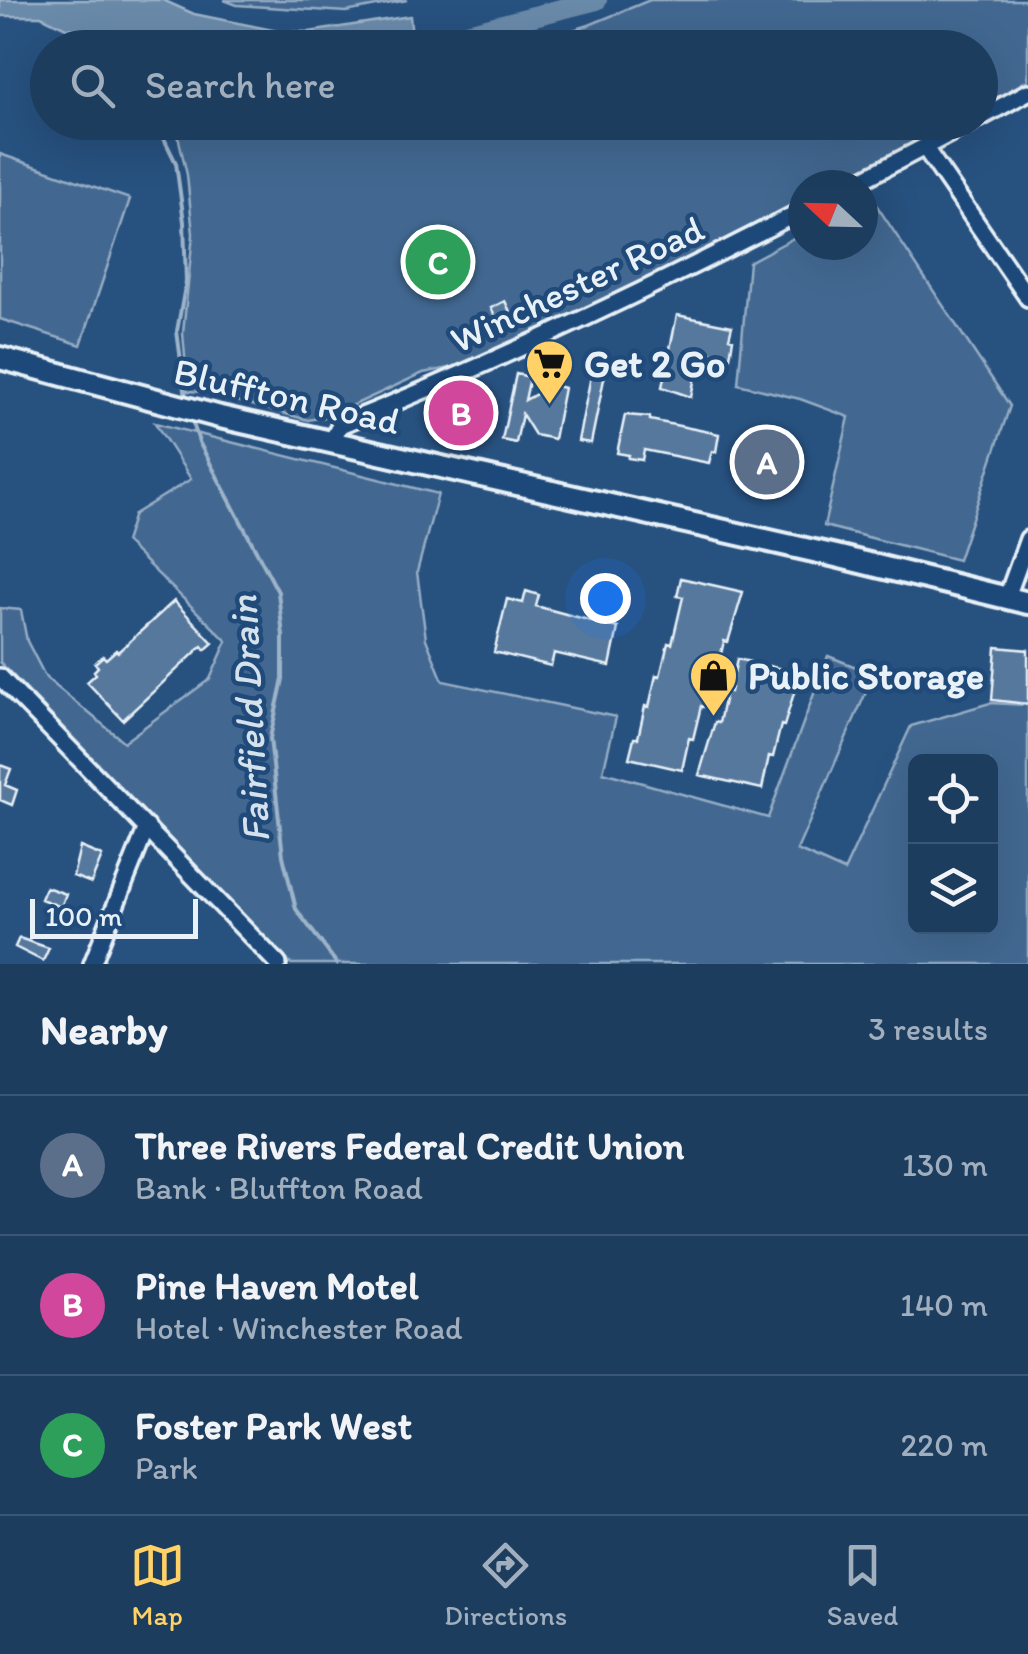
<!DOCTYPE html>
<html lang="en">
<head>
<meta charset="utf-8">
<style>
	body { margin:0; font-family:Itim,sans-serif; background:#254465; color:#f1f3f6 }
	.controls { position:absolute; right:30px; bottom:30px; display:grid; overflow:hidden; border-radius:15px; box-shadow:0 10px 40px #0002 }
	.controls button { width:90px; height:90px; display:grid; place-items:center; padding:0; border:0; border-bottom:2px solid #3b5674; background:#1d3d5f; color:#f1f3f6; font:50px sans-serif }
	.compass { position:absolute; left:788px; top:170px; width:90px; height:90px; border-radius:50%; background:#1d3d5f; box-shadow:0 10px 40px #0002; rotate:292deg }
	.scale { position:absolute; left:30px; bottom:25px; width:168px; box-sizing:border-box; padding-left:10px; border:5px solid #e8f1f8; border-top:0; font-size:28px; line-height:35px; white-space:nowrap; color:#e8f1f8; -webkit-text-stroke:8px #1f4a7a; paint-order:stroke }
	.you { position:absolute; left:605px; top:598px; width:35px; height:35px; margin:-25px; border:8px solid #fff; border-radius:50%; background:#1a73e8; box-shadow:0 0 0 15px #1a73e833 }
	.badge { display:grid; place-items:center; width:65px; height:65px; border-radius:50%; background:#ffd166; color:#fff; font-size:32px; font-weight:700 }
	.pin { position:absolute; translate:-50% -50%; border:5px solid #fff; box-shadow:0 2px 10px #0006 }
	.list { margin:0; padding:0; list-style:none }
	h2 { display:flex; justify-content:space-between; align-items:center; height:130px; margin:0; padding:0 40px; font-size:42px }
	h2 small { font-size:32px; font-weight:400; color:#a0aebd }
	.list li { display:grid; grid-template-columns:65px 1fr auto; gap:30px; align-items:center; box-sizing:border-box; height:140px; padding:0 40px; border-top:2px solid #3b5674 }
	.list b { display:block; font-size:38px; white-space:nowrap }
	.list p { margin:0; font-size:32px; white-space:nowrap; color:#a0aebd }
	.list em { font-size:32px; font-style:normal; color:#a0aebd }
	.icon { flex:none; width:55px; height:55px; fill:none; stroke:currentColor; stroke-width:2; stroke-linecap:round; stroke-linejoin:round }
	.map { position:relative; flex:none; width:1028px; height:964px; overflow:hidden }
	.search { position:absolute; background:#1d3d5f; box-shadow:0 10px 40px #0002; left:30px; right:30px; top:30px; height:110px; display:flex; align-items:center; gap:25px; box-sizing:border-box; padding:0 35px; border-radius:55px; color:#a0aebd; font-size:38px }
	.sheet { height:550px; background:#1d3d5f }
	nav { display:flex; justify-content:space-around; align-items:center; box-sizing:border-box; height:140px; border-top:2px solid #3b5674; background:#1d3d5f; font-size:28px; color:#a0aebd }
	nav a { display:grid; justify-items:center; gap:5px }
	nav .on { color:#ffd166 }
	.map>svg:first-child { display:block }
	.green { fill:#436891; stroke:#96acc4; stroke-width:2.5; fill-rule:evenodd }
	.water { fill:#6b8aaa; stroke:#9db3c9; stroke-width:2.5 }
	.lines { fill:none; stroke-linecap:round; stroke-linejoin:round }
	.stream { stroke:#9db3c9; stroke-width:4 }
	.river { stroke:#6b8aaa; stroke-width:20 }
	.building { fill:#57789d; stroke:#e8f1f8; stroke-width:2.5 }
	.minor-casing { stroke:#e8f1f8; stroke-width:22 }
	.major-casing { stroke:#e8f1f8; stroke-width:28 }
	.minor { stroke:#1f4a7a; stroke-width:15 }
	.major { stroke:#1f4a7a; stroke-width:20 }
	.labels { text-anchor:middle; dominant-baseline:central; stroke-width:9; stroke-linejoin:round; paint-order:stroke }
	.street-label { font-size:38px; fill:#e8f1f8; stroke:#1f4a7a }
	.poi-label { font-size:38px; font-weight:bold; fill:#e8f1f8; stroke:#1f4a7a; text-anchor:start }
	.water-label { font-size:40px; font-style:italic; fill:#d5e2ec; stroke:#1f4a7a }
</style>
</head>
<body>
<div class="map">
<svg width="1028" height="964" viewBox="0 0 1028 964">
	<rect width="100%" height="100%" fill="#27517f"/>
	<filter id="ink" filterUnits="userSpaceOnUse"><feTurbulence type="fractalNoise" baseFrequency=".01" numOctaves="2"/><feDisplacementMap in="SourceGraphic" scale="20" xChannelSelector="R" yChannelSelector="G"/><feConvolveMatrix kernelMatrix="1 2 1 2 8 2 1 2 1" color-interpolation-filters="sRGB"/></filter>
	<g filter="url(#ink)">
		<!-- green -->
		<path class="green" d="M224 0H407L346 12 237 5Z
			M650 0H1028V80L981 106 980 48 518 47 589 25Z
			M169 123H950L832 185H803V200L593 306 465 365 423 373 330 416 308 420 203 392 188 391 183 333 193 234 187 175 179 140Z
			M0 154 130 199 81 345 0 319Z
			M871 197 1010 406 958 560 824 526 849 417 800 399 738 384 749 262 803 233V245H863V201Z
			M155 423 438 494 417 572 426 639 443 681 616 717 603 772 768 818 828 656 874 674 797 850 844 871 911 726 990 703 1028 705V964H291L0 662V608L21 610 27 641 46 678 124 742 210 679 227 641 125 542 134 514 191 479ZM916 762H990V926H916Z"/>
		<!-- water -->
		<path class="water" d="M0 0H163L194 14 278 31 309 32 410 16 413 47H182L66 28 41 16H0Z"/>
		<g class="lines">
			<!-- stream -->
			<path class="stream" d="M99 31 111 48
				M156 122 176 163 184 222 186 281 177 331 186 398
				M191 417 199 442 278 592 283 636V679L270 738 283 856 296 909 337 964"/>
			<!-- river -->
			<path class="river" d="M408 48 597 0"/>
		</g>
		<!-- building -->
		<path class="building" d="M505 301 511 314 498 321 491 308Z
			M677 315 732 326 729 338 733 339 730 357 700 351 691 397 662 387Z
			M592 371 605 374 591 443 578 441Z
			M516 374 530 377 525 400 553 385 564 388 554 439 535 435 522 414 516 443 502 440Z
			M466 388 484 391 478 418 472 417 468 440 434 433 447 396 464 400Z
			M625 415 650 417V420L719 434 716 452 712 451 709 463 644 450 642 460 628 458 629 455 617 453Z
			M767 440 797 446 795 470 791 469 788 481 760 476 761 471 737 466 740 451 764 456Z
			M681 578 743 592 728 642 724 641 716 676 712 675 704 707 701 706 693 739 689 738 682 770 629 758 634 738H638L645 706 649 707 656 675 660 676 668 643 672 644 683 597 677 596Z
			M526 591 539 595 536 606 618 628 610 666 554 653 551 666 494 652 507 599 523 603Z
			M174 601 213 643 205 650 202 646 123 720 87 682 96 674 94 671 98 667 95 663 103 656 106 659 116 650 118 652Z
			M996 647 1028 650V704L992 700Z
			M737 659 800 673 784 726 781 725 773 757 769 756 762 789 699 775 715 722 719 723 726 691 730 692Z
			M0 765 11 769 5 785 17 790 12 805 0 800Z
			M80 847 102 856 91 883 73 876Z
			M46 887 66 894 61 907 41 899Z
			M19 938 49 948 43 961 15 947Z"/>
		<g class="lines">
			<defs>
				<path id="minor" d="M980 118 1028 92
					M925 148 1028 298
					M852 185 972 122
					M331 443 340 425C500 361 650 289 803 210
					M1007 597 1028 539
					M0 677 278 964
					M92 964 147 827"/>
				<path id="major" d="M0 358 220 417 836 556 1028 603"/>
			</defs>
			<!-- minor casing -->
			<use href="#minor" class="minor-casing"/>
			<!-- major casing -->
			<use href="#major" class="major-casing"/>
			<!-- minor -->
			<use href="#minor" class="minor"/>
			<!-- major -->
			<use href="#major" class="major"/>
		</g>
	</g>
	<!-- icons -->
	<defs>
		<symbol id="supermarket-pin" viewBox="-11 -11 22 30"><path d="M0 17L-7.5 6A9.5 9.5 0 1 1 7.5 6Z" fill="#ffd166" stroke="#1f4a7a"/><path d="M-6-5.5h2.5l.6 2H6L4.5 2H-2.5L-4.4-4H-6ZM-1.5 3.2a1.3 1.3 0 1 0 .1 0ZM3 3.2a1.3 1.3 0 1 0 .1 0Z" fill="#111"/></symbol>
		<symbol id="shop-pin" viewBox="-11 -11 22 30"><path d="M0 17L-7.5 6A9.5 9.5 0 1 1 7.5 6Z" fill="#ffd166" stroke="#1f4a7a"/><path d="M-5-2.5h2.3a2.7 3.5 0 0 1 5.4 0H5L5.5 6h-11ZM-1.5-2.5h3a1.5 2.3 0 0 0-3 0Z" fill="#111"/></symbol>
	</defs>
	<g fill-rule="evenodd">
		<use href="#supermarket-pin" x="522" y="336" width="55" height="75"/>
		<use href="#shop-pin" x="686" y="648" width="55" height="75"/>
	</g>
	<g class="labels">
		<!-- street labels -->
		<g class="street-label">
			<text transform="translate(577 284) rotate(-25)">Winchester Road</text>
			<text transform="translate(287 396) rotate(13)">Bluffton Road</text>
		</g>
		<!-- poi labels -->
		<g class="poi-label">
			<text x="584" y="364">Get 2 Go</text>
			<text x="748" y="676">Public Storage</text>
		</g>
		<!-- water labels -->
		<g class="water-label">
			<text transform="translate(249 719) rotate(-93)">Fairfield Drain</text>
		</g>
	</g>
</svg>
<div class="controls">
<button><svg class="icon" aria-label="locate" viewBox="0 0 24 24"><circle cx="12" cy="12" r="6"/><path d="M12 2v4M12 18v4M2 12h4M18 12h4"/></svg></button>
<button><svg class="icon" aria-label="layers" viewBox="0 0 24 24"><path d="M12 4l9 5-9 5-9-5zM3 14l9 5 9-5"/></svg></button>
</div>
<svg class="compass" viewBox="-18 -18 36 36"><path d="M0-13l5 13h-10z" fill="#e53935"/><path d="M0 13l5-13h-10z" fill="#a0aebd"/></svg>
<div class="scale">100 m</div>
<div class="you"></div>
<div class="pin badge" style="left:767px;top:462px;background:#5c6f8a">A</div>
<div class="pin badge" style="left:461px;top:413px;background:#d1479c">B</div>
<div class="pin badge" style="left:438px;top:262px;background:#2e9e5b">C</div>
<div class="search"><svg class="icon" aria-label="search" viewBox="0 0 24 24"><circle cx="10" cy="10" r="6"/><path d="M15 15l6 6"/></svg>Search here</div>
</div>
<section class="sheet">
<h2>Nearby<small>3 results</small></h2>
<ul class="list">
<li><span class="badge" style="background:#5c6f8a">A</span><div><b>Three Rivers Federal Credit Union</b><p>Bank · Bluffton Road</p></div><em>130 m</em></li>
<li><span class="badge" style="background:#d1479c">B</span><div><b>Pine Haven Motel</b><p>Hotel · Winchester Road</p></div><em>140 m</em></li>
<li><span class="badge" style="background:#2e9e5b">C</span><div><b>Foster Park West</b><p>Park</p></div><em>220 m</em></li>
</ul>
</section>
<nav>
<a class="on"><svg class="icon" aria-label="map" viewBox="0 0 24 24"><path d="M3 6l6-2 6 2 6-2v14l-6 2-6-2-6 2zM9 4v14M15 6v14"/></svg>Map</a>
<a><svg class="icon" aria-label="directions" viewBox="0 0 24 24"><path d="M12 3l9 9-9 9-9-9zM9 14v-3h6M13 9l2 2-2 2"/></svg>Directions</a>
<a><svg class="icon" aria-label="saved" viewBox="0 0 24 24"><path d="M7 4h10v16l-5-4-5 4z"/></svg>Saved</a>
</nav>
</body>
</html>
